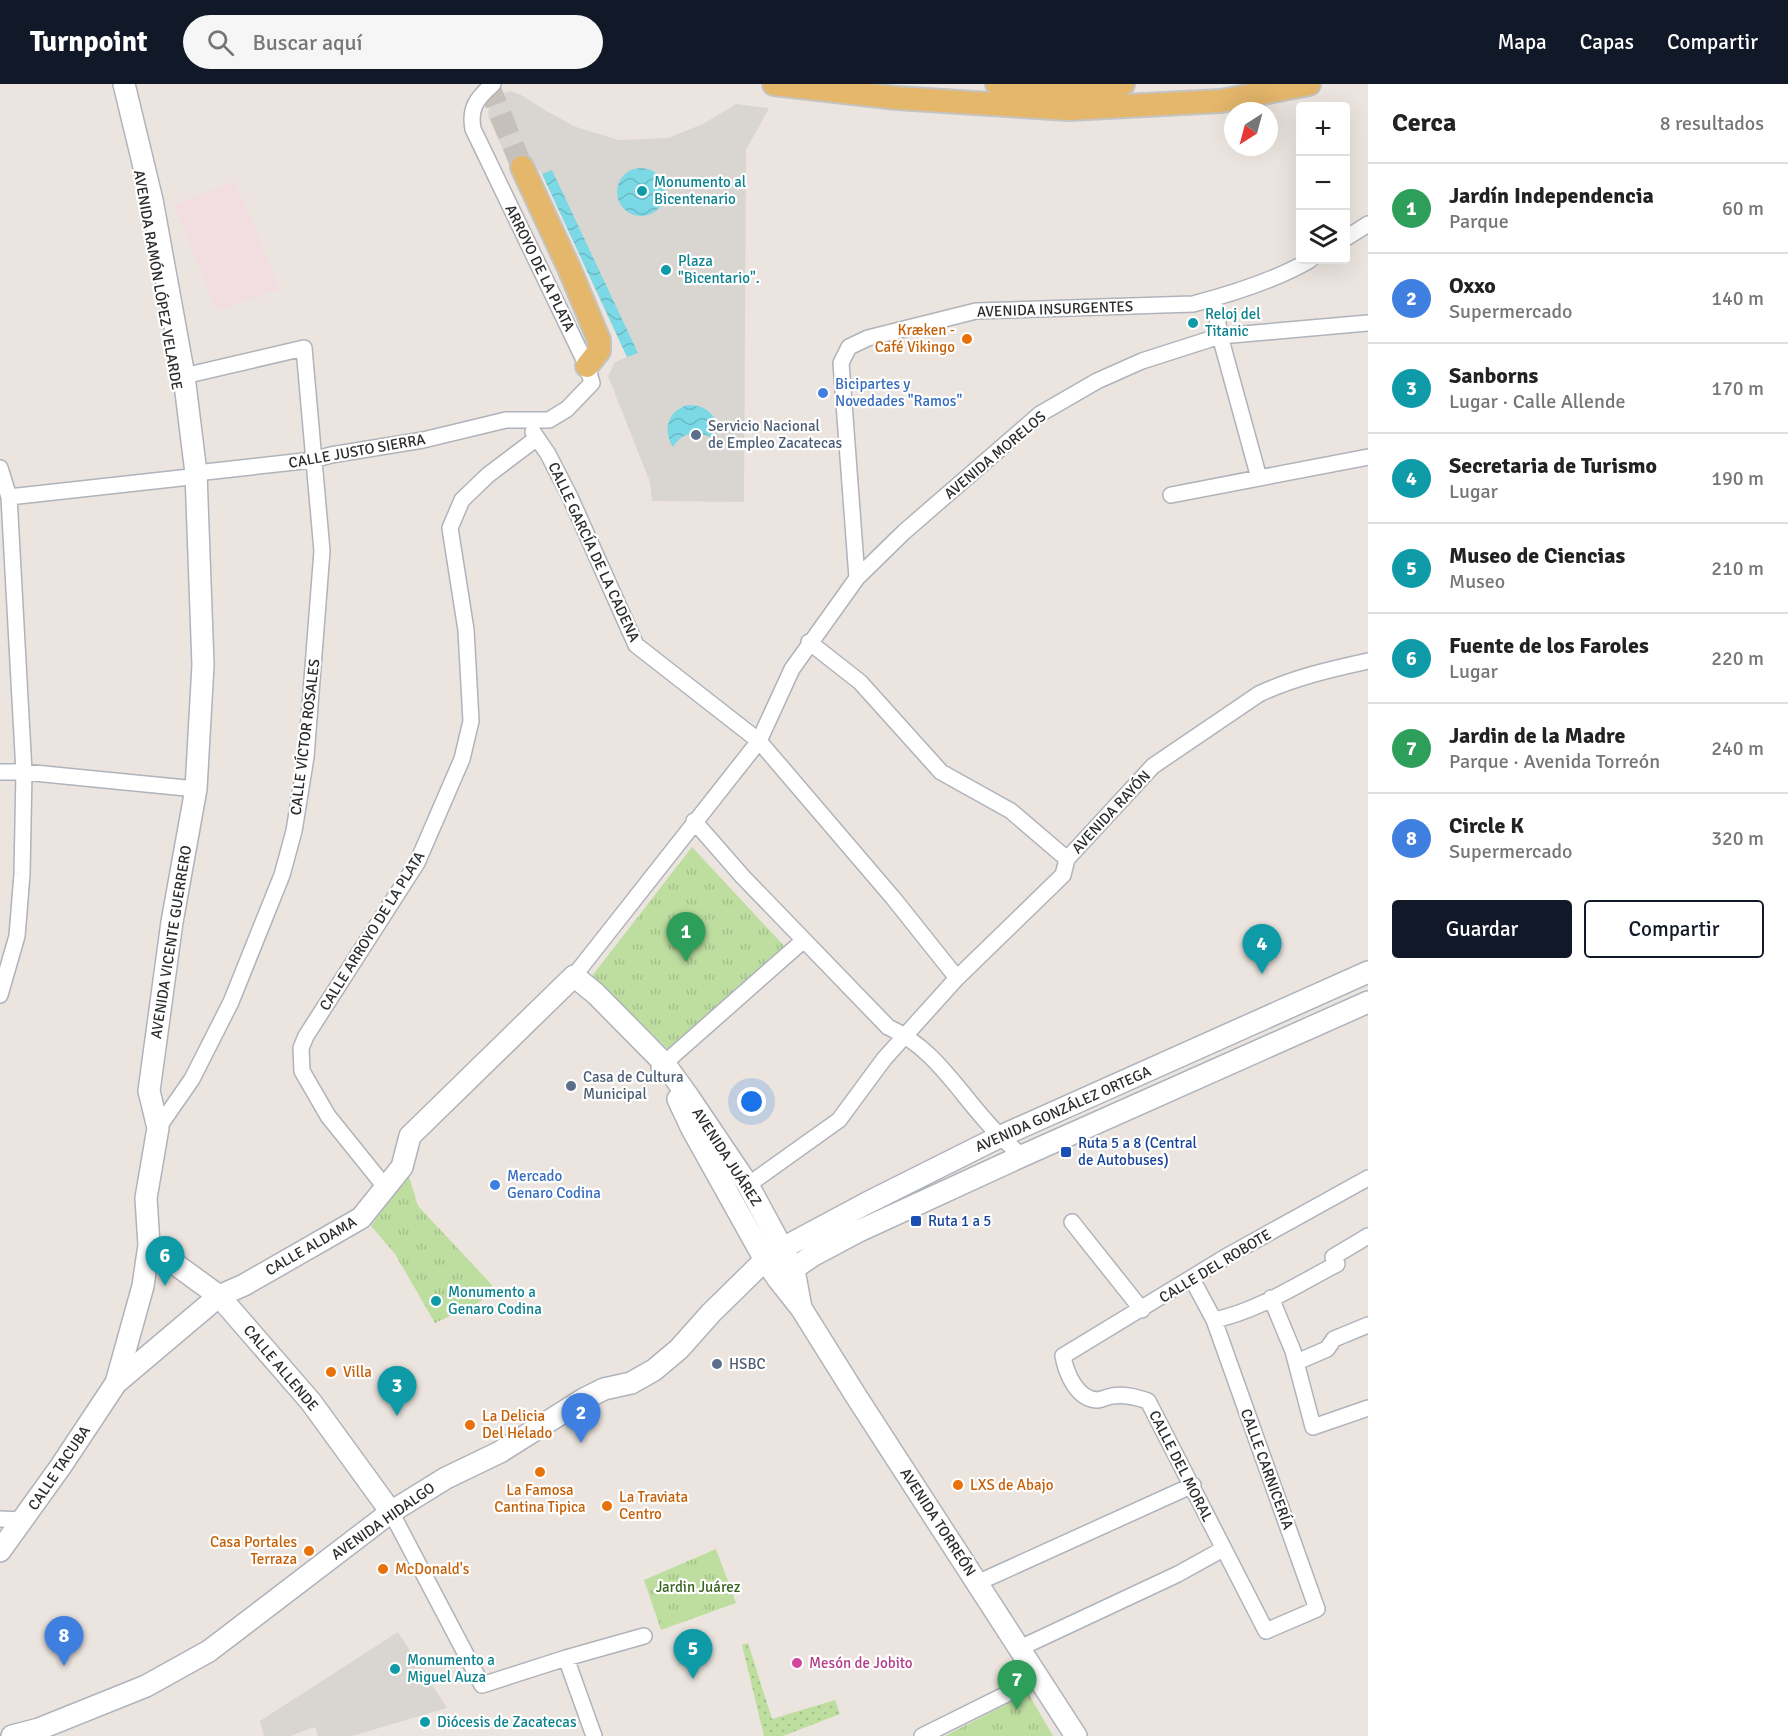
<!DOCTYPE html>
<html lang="es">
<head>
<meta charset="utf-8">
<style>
	body { margin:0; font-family:Signika,sans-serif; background:#f6f6f6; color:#222 }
	.controls { position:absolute; right:18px; top:18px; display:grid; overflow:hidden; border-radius:6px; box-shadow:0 6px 24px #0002 }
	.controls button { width:54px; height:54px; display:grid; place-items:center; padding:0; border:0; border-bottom:2px solid #e0e0e0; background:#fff; color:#222; font:30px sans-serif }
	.compass { position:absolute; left:1224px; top:18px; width:54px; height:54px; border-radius:50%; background:#fff; box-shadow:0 6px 24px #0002; rotate:216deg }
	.you { position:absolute; left:752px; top:1018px; width:21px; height:21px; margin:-15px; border:4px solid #fff; border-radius:50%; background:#1a73e8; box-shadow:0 0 0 9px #1a73e833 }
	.badge { display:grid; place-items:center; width:39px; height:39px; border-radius:50%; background:#111827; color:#fff; font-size:20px; font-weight:700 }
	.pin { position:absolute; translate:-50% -50px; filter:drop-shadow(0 2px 3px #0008) }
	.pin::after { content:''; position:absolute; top:32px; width:21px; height:18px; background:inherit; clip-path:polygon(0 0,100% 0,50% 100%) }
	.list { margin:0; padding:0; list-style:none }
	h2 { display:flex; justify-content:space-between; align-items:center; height:78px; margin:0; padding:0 24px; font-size:26px }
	h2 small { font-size:20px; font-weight:400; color:#767676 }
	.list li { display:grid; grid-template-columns:39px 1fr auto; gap:18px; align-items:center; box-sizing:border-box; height:90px; padding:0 24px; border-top:2px solid #e0e0e0 }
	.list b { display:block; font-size:22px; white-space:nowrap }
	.list p { margin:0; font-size:20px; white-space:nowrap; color:#767676 }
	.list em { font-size:20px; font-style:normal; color:#767676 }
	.actions { display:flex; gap:12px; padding:18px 24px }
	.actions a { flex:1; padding:14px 0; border:2px solid #111827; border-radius:6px; text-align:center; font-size:21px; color:#111827 }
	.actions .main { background:#111827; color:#fff }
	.icon { flex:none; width:33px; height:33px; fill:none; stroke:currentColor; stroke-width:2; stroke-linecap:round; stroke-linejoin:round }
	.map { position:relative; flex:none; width:1368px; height:1652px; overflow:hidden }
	header { display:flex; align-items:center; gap:36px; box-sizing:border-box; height:84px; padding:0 30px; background:#111827; color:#fff }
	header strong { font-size:28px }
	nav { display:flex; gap:33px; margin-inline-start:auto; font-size:21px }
	.search { width:420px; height:54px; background:#f6f6f6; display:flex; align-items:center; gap:15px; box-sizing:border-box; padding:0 21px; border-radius:33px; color:#767676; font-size:22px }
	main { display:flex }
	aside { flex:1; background:#fff }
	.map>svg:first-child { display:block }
	.medical { fill:#f2dde1 }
	.grass { fill:url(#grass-tufts) }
	.garden { fill:url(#garden-dots) }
	.plaza { fill:#d9d5d1 }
	.water { fill:url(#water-waves) }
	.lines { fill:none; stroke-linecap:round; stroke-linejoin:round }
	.primary-tunnel { stroke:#c6c0bb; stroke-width:22; stroke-dasharray:22 11; stroke-linecap:butt }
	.street-casing { stroke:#afb3bb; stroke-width:18 }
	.secondary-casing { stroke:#afb3bb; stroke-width:24 }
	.primary-casing { stroke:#c4c4c4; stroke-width:26 }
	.street { stroke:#fff; stroke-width:15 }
	.secondary { stroke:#fff; stroke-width:21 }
	.primary { stroke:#e5b76b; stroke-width:22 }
	.culture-dot { fill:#0f9aa8; stroke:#fff; stroke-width:2 }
	.food-dot { fill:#e8710a; stroke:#fff; stroke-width:2 }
	.shop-dot { fill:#3f7fe0; stroke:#fff; stroke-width:2 }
	.service-dot { fill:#5c6f8a; stroke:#fff; stroke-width:2 }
	.transit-dot { fill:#1a4fb4; stroke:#fff; stroke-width:2 }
	.hotel-dot { fill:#d1479c; stroke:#fff; stroke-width:2 }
	.labels { text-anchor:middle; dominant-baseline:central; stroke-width:4.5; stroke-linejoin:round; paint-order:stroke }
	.culture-label { font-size:15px; fill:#0d838f; stroke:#fff; text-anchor:start }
	.street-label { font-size:15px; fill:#2c2c2c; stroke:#fff }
	.food-label { font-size:15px; fill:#c56008; stroke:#fff; text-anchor:start }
	.shop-label { font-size:15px; fill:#366cbe; stroke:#fff; text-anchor:start }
	.service-label { font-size:15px; fill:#4e5e75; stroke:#fff; text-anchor:start }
	.transit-label { font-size:15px; fill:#164399; stroke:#fff; text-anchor:start }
	.park-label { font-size:15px; fill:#386321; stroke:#fff }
	.hotel-label { font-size:15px; fill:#b23c85; stroke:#fff; text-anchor:start }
</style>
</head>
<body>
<header>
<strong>Turnpoint</strong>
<div class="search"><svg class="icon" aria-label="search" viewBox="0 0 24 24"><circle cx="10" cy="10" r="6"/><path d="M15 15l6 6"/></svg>Buscar aquí</div>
<nav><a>Mapa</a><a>Capas</a><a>Compartir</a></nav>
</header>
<main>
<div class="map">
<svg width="1368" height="1652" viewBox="0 0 1368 1652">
	<defs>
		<pattern id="grass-tufts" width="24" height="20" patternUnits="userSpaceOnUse" patternTransform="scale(1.5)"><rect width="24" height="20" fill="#bedea0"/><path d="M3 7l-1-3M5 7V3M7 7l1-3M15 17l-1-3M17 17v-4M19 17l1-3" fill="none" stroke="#a3bf8a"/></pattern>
		<pattern id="garden-dots" width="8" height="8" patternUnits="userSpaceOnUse" patternTransform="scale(1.5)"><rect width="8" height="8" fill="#bedea0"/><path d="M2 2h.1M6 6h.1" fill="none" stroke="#a3bf8a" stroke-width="1.8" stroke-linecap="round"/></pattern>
		<pattern id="water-waves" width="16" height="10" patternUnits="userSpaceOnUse" patternTransform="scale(1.5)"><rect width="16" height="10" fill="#7bd8e5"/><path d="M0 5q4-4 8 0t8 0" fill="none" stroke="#6abac5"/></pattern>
	</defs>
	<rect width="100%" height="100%" fill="#ece5df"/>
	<!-- medical -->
	<path class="medical" d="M235 97 280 205 217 227 174 121Z"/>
	<!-- grass -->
	<path class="grass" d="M692 763 785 863 668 965 592 892Z
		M408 1089 418 1122 492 1201 480 1218 435 1239 395 1170 371 1142Z
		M716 1465 736 1519 661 1546 644 1496Z
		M1028 1609 1053 1652H945Z"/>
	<!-- garden -->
	<path class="garden" d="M748 1559 772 1635 835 1616 840 1630 783 1652H764L742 1561Z"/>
	<!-- plaza -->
	<path class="plaza" d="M511 7 521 11 548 28 576 43 619 56 668 54 703 40 736 20 769 24 746 66 744 418 652 417 650 398 608 292 615 278 627 273 542 90 531 78 518 98 489 35 488 29 491 18 499 10Z
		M398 1548 447 1624 352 1652H318L315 1643 290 1652H264L260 1637Z"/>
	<!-- water -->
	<path class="water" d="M617 108a24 24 0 1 1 48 0a24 24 0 1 1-48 0Z
		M552 86 638 269 627 273 542 90Z
		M688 321C700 321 708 324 715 335L714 347 710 353C695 346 682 349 673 363 662 346 668 326 688 321Z"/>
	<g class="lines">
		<!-- primary-tunnel -->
		<path class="primary-tunnel" d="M488 0 522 83"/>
		<defs>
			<path id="street" d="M1346 154 1368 140
				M1214 215 1220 252 1259 394
				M533 348 548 370 570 413 636 561 759 657 894 815 957 894
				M0 384 9 413 24 688 22 790 17 852 0 911
				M1171 411 1368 373
				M9 413 190 393 196 389 313 376 331 371 423 356 506 336H549L567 325 592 299 587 282 473 45C469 24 477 14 493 0
				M857 494 841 279 849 263 868 254 976 227 1193 220C1231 210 1276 196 1310 176
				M809 558 860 598 941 688 1011 727 1067 775
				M0 688H24L196 705
				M694 737 743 793 888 943C931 962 955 1002 985 1036 996 1049 1009 1061 1022 1072
				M574 892 759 657 792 585 857 494 904 448 1040 330 1097 297 1142 277 1220 252 1368 239
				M659 984 804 856
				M158 1044 192 995 231 918 282 791 294 747 306 673 322 467 304 264 184 292
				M748 1101 839 1036 884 975 957 894 1063 791 1067 775 1153 682 1259 610C1293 594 1331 585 1368 577
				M386 1104 328 1032 302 987 301 964 306 952 417 779 462 675 471 637 466 546 450 444 462 416 488 391 537 354
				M1072 1138 1142 1226
				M1192 1195 1214 1236 1317 1525 1266 1547 1148 1317C1136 1313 1125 1310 1112 1312 1107 1313 1103 1315 1098 1316 1077 1316 1066 1289 1063 1272L1229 1171 1368 1094
				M1271 1214 1293 1267 1313 1343 1368 1324
				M1214 1236C1258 1227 1298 1200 1337 1180L1333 1173 1368 1152
				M1297 1278 1327 1265 1334 1255 1368 1241
				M391 1428 482 1601 566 1574 644 1552
				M0 1435 23 1436
				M977 1499 1193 1401
				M1020 1564 1178 1490 1223 1465
				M566 1574 594 1652
				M922 1652 1039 1594"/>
			<path id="secondary" d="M678 1015 692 1045 765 1176 778 1195 801 1224 856 1312 1076 1652
				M149 1161 219 1212 311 1318 391 1428
				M783 1192 812 1172 859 1147 1022 1072 1368 918
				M116 1299 143 1202 149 1161 146 1114 158 1044 149 1007 172 838 196 705 203 581 196 389 184 292 152 116 124 0
				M0 1467 61 1382 116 1299 219 1212 244 1201 361 1134 402 1083 410 1052 574 892 596 910 664 979 688 1012 748 1101 794 1186 801 1224
				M12 1652 39 1645 146 1602 209 1567 391 1428 446 1394 500 1368 584 1315 604 1305 631 1299 654 1286 679 1265 711 1229 765 1176 781 1165 867 1119 999 1053 1368 888"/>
			<path id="primary" d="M774 0 897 14 1069 25 1221 17 1309 0
				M997 0C1039 3 1082 7 1123 0
				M522 83 569 184 599 256V267L587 282"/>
		</defs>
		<!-- street casing -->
		<use href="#street" class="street-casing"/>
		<!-- secondary casing -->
		<use href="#secondary" class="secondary-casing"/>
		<!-- primary casing -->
		<use href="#primary" class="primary-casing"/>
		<!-- street -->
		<use href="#street" class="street"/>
		<!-- secondary -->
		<use href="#secondary" class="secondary"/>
		<!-- primary -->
		<use href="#primary" class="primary"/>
	</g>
	<!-- markers -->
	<g class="culture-dot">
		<circle cx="642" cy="107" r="6"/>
		<circle cx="666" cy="186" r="6"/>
		<circle cx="1193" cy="239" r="6"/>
		<circle cx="436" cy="1217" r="6"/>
		<circle cx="395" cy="1585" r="6"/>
		<circle cx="425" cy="1638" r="6"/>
	</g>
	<g class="food-dot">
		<circle cx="967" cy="255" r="6"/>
		<circle cx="331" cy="1288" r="6"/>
		<circle cx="470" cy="1341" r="6"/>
		<circle cx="540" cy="1388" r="6"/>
		<circle cx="958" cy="1401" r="6"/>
		<circle cx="607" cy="1422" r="6"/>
		<circle cx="309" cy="1467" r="6"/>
		<circle cx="383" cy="1485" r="6"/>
	</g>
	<g class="shop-dot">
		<circle cx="823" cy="309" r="6"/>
		<circle cx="495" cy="1101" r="6"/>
	</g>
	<g class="service-dot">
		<circle cx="696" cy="351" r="6"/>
		<circle cx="571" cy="1002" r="6"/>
		<circle cx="717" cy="1280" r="6"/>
	</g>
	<g class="transit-dot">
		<rect x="1060" y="1062" width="12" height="12" rx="3"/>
		<rect x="910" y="1131" width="12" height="12" rx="3"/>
	</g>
	<circle class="hotel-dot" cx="797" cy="1579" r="6"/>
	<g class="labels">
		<!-- culture labels -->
		<g class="culture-label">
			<text x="654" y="98">Monumento al<tspan x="654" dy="17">Bicentenario</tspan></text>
			<text x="678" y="177">Plaza<tspan x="678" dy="17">"Bicentario".</tspan></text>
			<text x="1205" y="230">Reloj del<tspan x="1205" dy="17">Titanic</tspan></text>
			<text x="448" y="1208">Monumento a<tspan x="448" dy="17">Genaro Codina</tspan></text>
			<text x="407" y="1576">Monumento a<tspan x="407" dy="17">Miguel Auza</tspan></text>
			<text x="437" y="1638">Diócesis de Zacatecas</text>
		</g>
		<!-- street labels -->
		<g class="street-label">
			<text transform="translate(540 184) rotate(64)">ARROYO DE LA PLATA</text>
			<text transform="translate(158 196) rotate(80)">AVENIDA RAMÓN LÓPEZ VELARDE</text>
			<text transform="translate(1055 225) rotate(-2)">AVENIDA INSURGENTES</text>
			<text transform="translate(357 367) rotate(-10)">CALLE JUSTO SIERRA</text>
			<text transform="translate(995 371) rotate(-40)">AVENIDA MORELOS</text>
			<text transform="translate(594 468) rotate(65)">CALLE GARCÍA DE LA CADENA</text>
			<text transform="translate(305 653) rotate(-83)">CALLE VÍCTOR ROSALES</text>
			<text transform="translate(1111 728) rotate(-47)">AVENIDA RAYÓN</text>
			<text transform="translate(372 847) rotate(-58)">CALLE ARROYO DE LA PLATA</text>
			<text transform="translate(171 858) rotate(-81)">AVENIDA VICENTE GUERRERO</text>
			<text transform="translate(1063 1025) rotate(-24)">AVENIDA GONZÁLEZ ORTEGA</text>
			<text transform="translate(727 1073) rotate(57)">AVENIDA JUÁREZ</text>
			<text transform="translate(311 1162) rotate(-30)">CALLE ALDAMA</text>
			<text transform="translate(1215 1182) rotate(-31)">CALLE DEL ROBOTE</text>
			<text transform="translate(281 1284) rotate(50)">CALLE ALLENDE</text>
			<text transform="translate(1181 1382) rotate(63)">CALLE DEL MORAL</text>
			<text transform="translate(59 1384) rotate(-56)">CALLE TACUBA</text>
			<text transform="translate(1267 1385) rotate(70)">CALLE CARNICERÍA</text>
			<text transform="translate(383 1437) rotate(-35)">AVENIDA HIDALGO</text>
			<text transform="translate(938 1438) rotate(57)">AVENIDA TORREÓN</text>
		</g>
		<!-- food labels -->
		<g class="food-label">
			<text x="955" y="246" text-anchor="end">Kræken -<tspan x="955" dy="17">Café Vikingo</tspan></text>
			<text x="343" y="1288">Villa</text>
			<text x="482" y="1332">La Delicia<tspan x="482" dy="17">Del Helado</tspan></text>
			<text x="970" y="1401">LXS de Abajo</text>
			<text x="540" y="1406" text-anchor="middle">La Famosa<tspan x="540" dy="17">Cantina Tipica</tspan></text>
			<text x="619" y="1413">La Traviata<tspan x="619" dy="17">Centro</tspan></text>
			<text x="297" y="1458" text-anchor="end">Casa Portales<tspan x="297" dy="17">Terraza</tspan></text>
			<text x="395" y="1485">McDonald's</text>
		</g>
		<!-- shop labels -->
		<g class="shop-label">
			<text x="835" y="300">Bicipartes y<tspan x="835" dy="17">Novedades "Ramos"</tspan></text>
			<text x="507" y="1092">Mercado<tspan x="507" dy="17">Genaro Codina</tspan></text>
		</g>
		<!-- service labels -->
		<g class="service-label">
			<text x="708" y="342">Servicio Nacional<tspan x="708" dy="17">de Empleo Zacatecas</tspan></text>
			<text x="583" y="993">Casa de Cultura<tspan x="583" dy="17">Municipal</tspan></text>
			<text x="729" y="1280">HSBC</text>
		</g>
		<!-- transit labels -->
		<g class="transit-label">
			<text x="1078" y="1059">Ruta 5 a 8 (Central<tspan x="1078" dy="17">de Autobuses)</tspan></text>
			<text x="928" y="1137">Ruta 1 a 5</text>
		</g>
		<!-- park labels -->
		<g class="park-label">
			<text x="698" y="1503">Jardin Juárez</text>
		</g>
		<!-- hotel labels -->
		<g class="hotel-label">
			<text x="809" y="1579">Mesón de Jobito</text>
		</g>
	</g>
</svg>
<div class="controls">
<button>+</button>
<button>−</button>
<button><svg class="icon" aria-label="layers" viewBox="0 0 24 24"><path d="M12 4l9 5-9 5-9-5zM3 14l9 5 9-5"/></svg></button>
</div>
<svg class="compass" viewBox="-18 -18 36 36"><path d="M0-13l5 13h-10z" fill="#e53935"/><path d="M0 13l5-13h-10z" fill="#767676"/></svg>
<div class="you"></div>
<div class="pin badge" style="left:686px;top:878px;background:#2e9e5b">1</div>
<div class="pin badge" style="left:581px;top:1359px;background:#3f7fe0">2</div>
<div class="pin badge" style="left:397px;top:1332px;background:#0f9aa8">3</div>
<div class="pin badge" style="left:1262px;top:890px;background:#0f9aa8">4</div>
<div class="pin badge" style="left:693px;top:1595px;background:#0f9aa8">5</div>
<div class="pin badge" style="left:165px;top:1202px;background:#0f9aa8">6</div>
<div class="pin badge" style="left:1017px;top:1626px;background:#2e9e5b">7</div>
<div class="pin badge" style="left:64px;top:1582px;background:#3f7fe0">8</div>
</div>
<aside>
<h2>Cerca<small>8 resultados</small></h2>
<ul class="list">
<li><span class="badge" style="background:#2e9e5b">1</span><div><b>Jardín Independencia</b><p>Parque</p></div><em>60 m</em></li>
<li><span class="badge" style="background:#3f7fe0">2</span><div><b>Oxxo</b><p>Supermercado</p></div><em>140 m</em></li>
<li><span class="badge" style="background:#0f9aa8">3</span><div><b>Sanborns</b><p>Lugar · Calle Allende</p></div><em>170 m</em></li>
<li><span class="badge" style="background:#0f9aa8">4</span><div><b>Secretaria de Turismo</b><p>Lugar</p></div><em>190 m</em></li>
<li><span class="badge" style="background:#0f9aa8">5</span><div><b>Museo de Ciencias</b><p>Museo</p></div><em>210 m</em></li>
<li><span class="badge" style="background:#0f9aa8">6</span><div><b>Fuente de los Faroles</b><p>Lugar</p></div><em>220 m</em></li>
<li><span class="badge" style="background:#2e9e5b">7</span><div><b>Jardin de la Madre</b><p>Parque · Avenida Torreón</p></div><em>240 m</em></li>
<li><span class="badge" style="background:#3f7fe0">8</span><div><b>Circle K</b><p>Supermercado</p></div><em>320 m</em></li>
</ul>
<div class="actions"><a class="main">Guardar</a><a>Compartir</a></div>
</aside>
</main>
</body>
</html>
